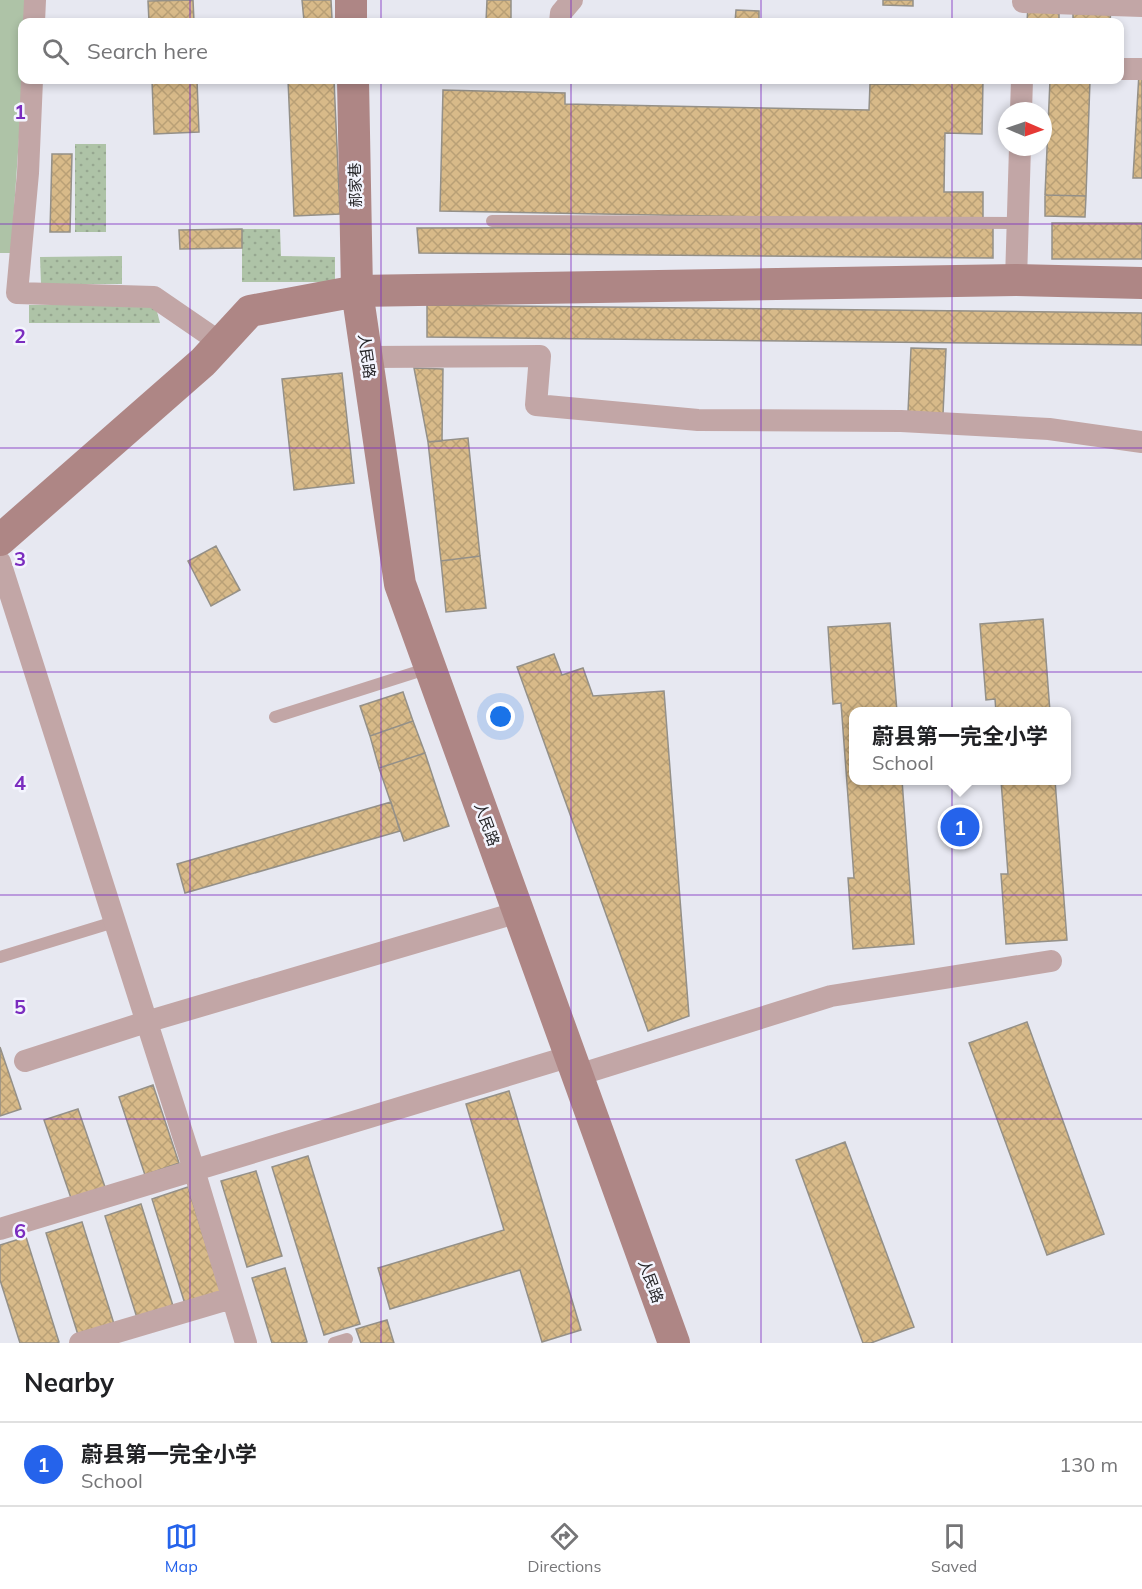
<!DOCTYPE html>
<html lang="en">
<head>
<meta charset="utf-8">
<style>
	body { margin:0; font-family:Mulish,"Noto Sans SC",sans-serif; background:#f2f2f2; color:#202124 }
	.compass { position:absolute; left:998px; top:102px; width:54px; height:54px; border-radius:50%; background:#fff; box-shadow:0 3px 9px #0003; rotate:92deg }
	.you { position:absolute; left:501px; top:717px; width:21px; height:21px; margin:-15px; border:4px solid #fff; border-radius:50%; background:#1a73e8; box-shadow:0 0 0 9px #1a73e833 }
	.badge { display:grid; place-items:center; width:39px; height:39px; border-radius:50%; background:#2563eb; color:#fff; font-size:20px; font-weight:700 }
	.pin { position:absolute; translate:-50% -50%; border:3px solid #fff; box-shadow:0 2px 6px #0006 }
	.popup { position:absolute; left:849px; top:707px; width:222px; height:78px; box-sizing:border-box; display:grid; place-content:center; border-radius:12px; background:#fff; filter:drop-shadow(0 2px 4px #0005); font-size:20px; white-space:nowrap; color:#757577 }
	.popup b { font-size:22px; color:#202124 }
	.popup::after { content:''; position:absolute; left:50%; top:100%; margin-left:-12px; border:12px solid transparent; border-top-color:#fff }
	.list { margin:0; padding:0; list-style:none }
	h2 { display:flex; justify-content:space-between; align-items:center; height:78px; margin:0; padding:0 24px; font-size:26px }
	h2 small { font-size:20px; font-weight:400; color:#757577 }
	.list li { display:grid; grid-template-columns:39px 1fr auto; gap:18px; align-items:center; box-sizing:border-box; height:84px; padding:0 24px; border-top:2px solid #e0e0e0 }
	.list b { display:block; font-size:22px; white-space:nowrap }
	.list p { margin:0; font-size:20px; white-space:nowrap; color:#757577 }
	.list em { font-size:20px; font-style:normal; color:#757577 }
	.icon { flex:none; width:33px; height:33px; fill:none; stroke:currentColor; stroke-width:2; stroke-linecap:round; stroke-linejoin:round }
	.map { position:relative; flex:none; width:1142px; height:1343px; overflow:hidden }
	.search { position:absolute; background:#fff; box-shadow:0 3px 9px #0003; left:18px; right:18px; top:18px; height:66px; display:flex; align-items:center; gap:15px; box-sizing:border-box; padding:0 21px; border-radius:12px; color:#757577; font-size:22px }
	.sheet { height:162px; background:#fff }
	nav { display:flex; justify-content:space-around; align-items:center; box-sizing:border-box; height:84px; border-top:2px solid #e0e0e0; background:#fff; font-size:16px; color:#757577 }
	nav a { display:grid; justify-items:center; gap:3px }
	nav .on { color:#2563eb }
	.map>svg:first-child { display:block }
	.grass { fill:url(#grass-dots) }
	.green { fill:#aec3a7 }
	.building { fill:url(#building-cross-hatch); stroke:#949088; stroke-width:1.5 }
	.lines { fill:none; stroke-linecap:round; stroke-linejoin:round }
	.lane { stroke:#c2a6a6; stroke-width:12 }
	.street { stroke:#c2a6a6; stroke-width:22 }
	.secondary { stroke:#ae8685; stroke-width:32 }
	.grid { fill:none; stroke:#7b2cbf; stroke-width:1.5; stroke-opacity:0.55 }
	.labels { text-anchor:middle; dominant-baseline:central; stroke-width:5; stroke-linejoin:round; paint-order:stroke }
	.street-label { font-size:15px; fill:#242427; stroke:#f4f5fe }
	.grid-label { font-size:20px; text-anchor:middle; font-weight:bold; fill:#7b2cbf; stroke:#f4f5fe; stroke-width:5; stroke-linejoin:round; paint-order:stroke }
</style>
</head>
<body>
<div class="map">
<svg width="1142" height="1343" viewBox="0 0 1142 1343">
	<defs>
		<pattern id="grass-dots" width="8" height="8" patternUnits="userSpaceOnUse" patternTransform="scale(1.5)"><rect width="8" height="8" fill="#aec3a7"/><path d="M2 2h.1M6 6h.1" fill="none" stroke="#96a790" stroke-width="1.8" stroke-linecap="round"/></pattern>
		<pattern id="building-cross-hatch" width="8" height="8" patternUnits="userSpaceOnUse" patternTransform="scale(1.5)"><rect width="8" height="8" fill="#d8ba89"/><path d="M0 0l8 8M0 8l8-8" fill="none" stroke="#b9a076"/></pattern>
	</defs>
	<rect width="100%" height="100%" fill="#e7e8f1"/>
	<!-- grass -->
	<path class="grass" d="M75 144H106V232H75Z
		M242 229H280L281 256 335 257V282H242Z
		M122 256V284H41L40 257Z
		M155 304 160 323H29V305Z"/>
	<!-- green -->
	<path class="green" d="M0 0H27L26 22H22L23 80 11 253H0Z"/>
	<!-- building -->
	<path class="building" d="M193 0 194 22H149L148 1Z
		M302 0H331L332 19 304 21Z
		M487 0H511V22H486Z
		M883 0H913V6L883 5Z
		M1028 6 1059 7V22H1027Z
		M1073 8 1111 9 1110 22H1073Z
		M736 10 759 11V22H735Z
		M1139 73H1142V178H1133Z
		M152 80H197L199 132 154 134Z
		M288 80H334L340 214 294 216Z
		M910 80H983L982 134 945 133 944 192H983V221L440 211 443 90 565 93V104L869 110 870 84H910Z
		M1050 80H1090L1086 196 1045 195Z
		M52 154H72L70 232H50Z
		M1045 195 1086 196 1085 217 1045 216Z
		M1052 223H1142V259H1052Z
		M993 227V258L419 253 417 228Z
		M242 229V248L180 249 179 230Z
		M427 305 1142 313V345L427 337Z
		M911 348 946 349 943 414 908 412Z
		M414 368 443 369 442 441 428 442Z
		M342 373 354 483 294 490 282 379Z
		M468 438 480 556 441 561 428 442Z
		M216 546 240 590 211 606 188 561Z
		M480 556 486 608 446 612 441 561Z
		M1043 619 1050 712H996L995 699 986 700 980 624Z
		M890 623 897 712H854V780H902L914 944 853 949 848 878H854L841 703 833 704 828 627Z
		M554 654 562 675 583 668 593 696 664 691 689 1016 648 1031 517 667Z
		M403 692 413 721 370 736 360 706Z
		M413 721 425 753 379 768 370 736Z
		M425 753 449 826 404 841 379 768Z
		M1001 780H1055L1067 940 1006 944 1001 874H1008Z
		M391 802 400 831 185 893 177 864Z
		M1027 1022 1104 1234 1047 1255 969 1043Z
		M0 1047 21 1109 0 1116Z
		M153 1085 179 1163 145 1175 119 1097Z
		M509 1091 581 1330 542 1342 520 1270 390 1309 378 1268 504 1230 466 1104Z
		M78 1109 105 1187 71 1198 44 1120Z
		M845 1142 914 1327 871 1343H863L796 1160Z
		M308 1156 360 1324 324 1335 272 1167Z
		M256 1171 282 1256 247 1267 221 1181Z
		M188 1187 221 1292 185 1304 152 1199Z
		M141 1204 174 1309 138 1321 105 1216Z
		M82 1222 115 1327 79 1338 46 1233Z
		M26 1237 59 1342 57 1343H20L0 1280V1245Z
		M285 1268 307 1342 303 1343H272L252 1278Z
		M387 1320 394 1343H361L356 1329Z"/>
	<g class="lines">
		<!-- lane -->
		<path class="lane" d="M492 221 1018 223
			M275 717 429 668
			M0 957 114 922
			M334 1343 347 1339"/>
		<!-- street -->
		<path class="street" d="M1023 2 1142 6
			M34 22 35 0
			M560 22 561 13 572 0
			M1120 69H1142
			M32 80 28 173 17 293 154 297 221 343
			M1021 111 1022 80
			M1016 280 1020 147
			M367 357 540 356 536 405 698 420 901 421 1049 429 1142 442
			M0 562 194 1170 246 1343
			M25 1061 146 1022 519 912
			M578 1075 831 996 1051 961
			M0 1229 571 1056
			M80 1343 232 1298"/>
		<!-- secondary -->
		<path class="secondary" d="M351 0V22
			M353 80 357 291 400 584 674 1343
			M0 540 203 362 250 311 357 291 1016 280 1142 283"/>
	</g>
	<!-- grid -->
	<path class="grid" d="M190 0V22M381 0V22M571 0V22M761 0V22M952 0V22M190 80V1343M381 80V1343M571 80V1343M761 80V1343M952 80V1343M0 224H1142M0 448H1142M0 672H1142M0 895H1142M0 1119H1142"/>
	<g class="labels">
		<!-- street labels -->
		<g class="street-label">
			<text transform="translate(355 185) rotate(-91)">郝家巷</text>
			<text transform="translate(367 356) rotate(82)">人民路</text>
			<text transform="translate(487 824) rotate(70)">人民路</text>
			<text transform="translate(651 1281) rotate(70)">人民路</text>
		</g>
	</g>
	<g class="grid-label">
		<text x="20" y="119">1</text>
		<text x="20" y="343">2</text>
		<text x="20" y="566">3</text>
		<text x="20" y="790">4</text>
		<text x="20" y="1014">5</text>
		<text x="20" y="1238">6</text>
	</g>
</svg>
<svg class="compass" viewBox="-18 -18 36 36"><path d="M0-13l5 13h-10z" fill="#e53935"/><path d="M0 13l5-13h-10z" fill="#757577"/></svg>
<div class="you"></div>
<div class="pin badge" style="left:960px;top:827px">1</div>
<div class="popup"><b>蔚县第一完全小学</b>School</div>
<div class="search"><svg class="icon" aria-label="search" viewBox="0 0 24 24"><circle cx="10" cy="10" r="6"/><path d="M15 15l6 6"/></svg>Search here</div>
</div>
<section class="sheet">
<h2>Nearby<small></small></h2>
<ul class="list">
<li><span class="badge">1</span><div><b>蔚县第一完全小学</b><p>School</p></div><em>130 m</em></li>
</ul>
</section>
<nav>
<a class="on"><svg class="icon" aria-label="map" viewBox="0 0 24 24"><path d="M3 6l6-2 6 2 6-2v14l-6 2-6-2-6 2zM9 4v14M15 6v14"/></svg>Map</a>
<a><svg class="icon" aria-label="directions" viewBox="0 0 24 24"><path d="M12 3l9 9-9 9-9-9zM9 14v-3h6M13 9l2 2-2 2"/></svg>Directions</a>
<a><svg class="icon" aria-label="saved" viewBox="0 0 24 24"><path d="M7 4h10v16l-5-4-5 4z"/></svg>Saved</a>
</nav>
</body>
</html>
